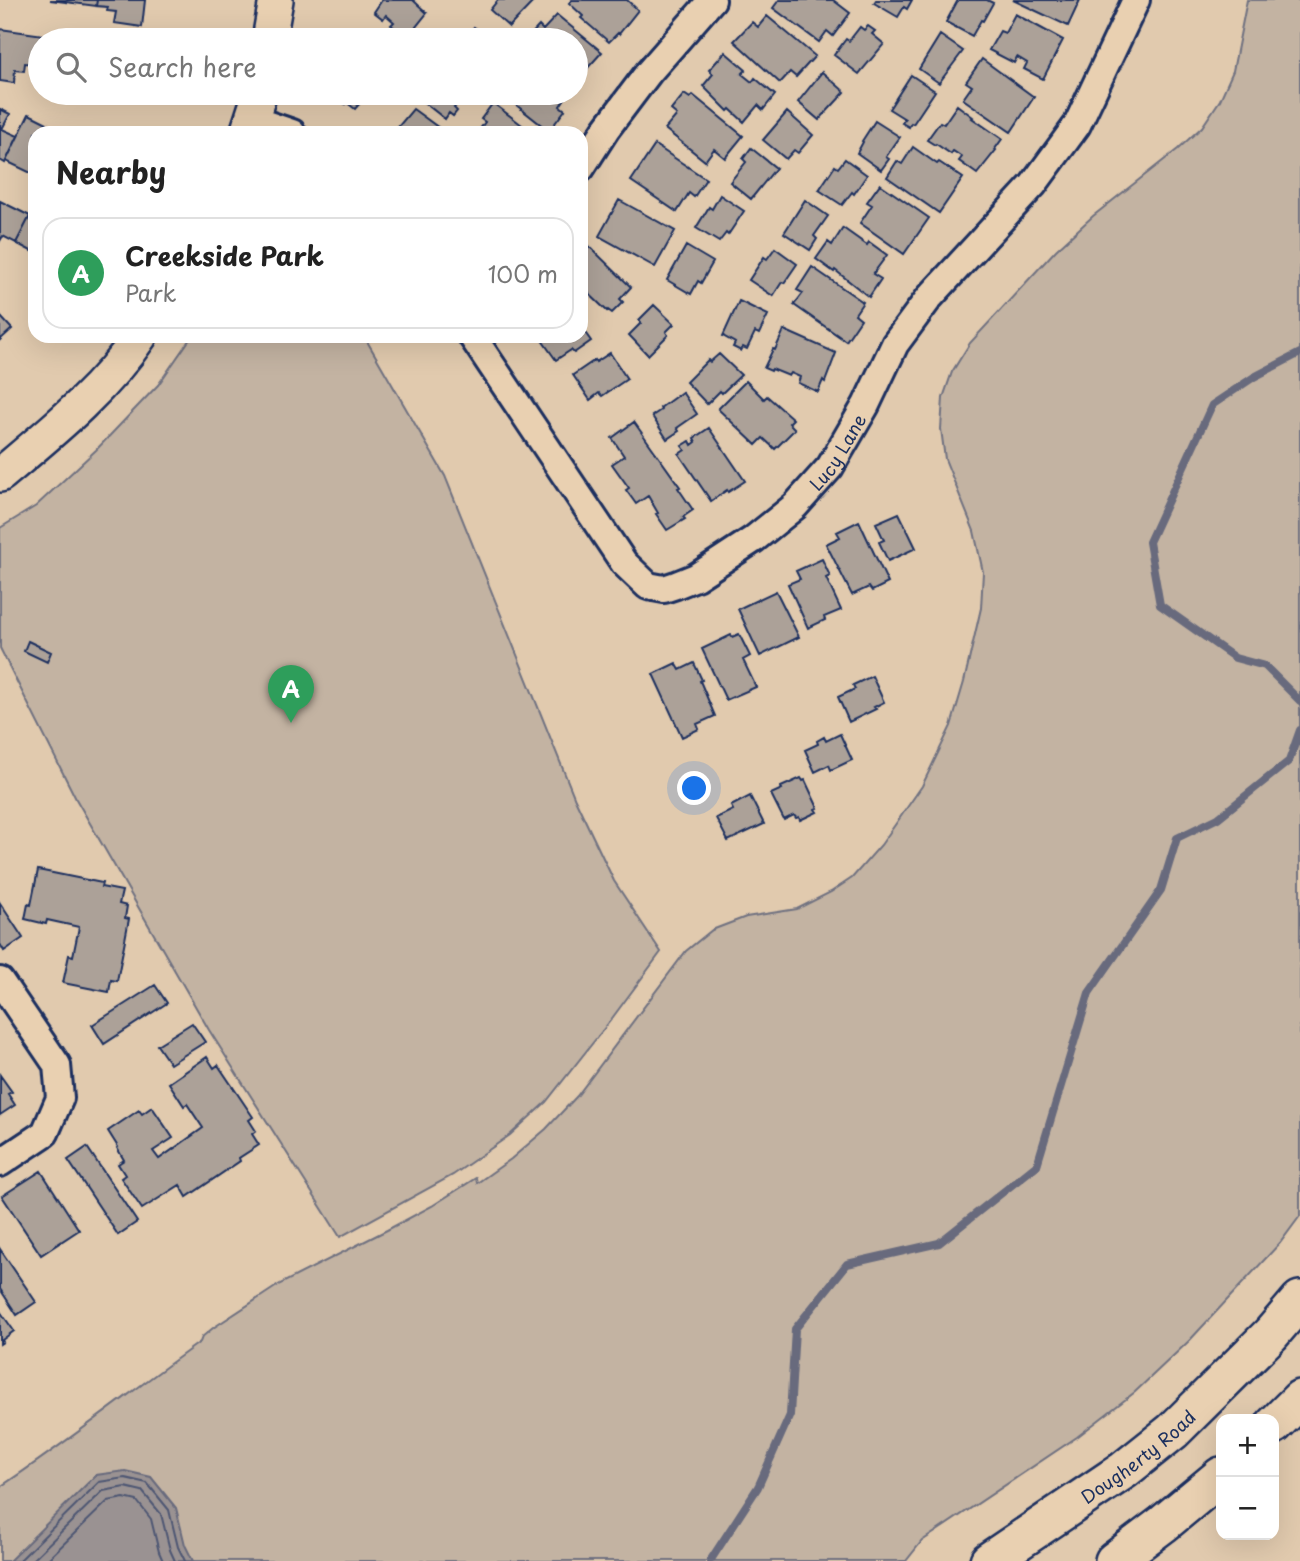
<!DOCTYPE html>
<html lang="en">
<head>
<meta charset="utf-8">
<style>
	body { margin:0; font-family:"Playpen Sans",sans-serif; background:#f2f2f2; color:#222 }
	.controls { position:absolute; right:21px; bottom:21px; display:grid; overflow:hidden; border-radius:14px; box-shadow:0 7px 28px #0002 }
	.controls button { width:63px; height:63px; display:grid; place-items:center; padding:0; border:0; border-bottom:2px solid #e0e0e0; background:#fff; color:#222; font:35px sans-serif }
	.you { position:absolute; left:695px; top:789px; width:24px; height:24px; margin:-18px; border:5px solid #fff; border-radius:50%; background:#1a73e8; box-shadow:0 0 0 10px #1a73e833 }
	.badge { display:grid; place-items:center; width:46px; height:46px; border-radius:50%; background:#c8321e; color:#fff; font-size:23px; font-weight:700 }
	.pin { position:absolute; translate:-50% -58px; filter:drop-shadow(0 2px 4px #0008) }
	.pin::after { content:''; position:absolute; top:37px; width:24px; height:21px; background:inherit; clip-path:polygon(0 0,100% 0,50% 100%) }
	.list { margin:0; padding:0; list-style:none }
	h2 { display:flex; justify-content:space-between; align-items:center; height:91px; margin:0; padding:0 28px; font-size:30px }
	h2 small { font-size:23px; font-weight:400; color:#767676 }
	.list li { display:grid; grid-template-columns:46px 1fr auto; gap:21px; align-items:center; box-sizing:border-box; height:112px; margin:0 14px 14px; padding:0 14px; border:2px solid #e0e0e0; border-radius:21px }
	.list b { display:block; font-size:26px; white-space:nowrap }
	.list p { margin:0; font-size:23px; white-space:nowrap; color:#767676 }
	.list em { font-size:23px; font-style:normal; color:#767676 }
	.icon { flex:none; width:38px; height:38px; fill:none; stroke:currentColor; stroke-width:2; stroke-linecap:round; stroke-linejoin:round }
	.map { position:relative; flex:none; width:1300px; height:1561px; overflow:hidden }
	.search { position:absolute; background:#fff; box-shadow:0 7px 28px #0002; left:28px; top:28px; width:560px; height:77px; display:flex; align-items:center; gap:18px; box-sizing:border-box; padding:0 24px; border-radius:38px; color:#767676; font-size:26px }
	.panel { position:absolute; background:#fff; box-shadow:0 7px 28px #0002; left:28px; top:126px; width:560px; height:217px; border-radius:21px }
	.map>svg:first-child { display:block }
	.green { fill:#c3b3a2; stroke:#6f7180; stroke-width:2 }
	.water { fill:#9a9292; stroke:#676a7d; stroke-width:2 }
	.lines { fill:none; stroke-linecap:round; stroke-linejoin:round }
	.shore { stroke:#4e5773; stroke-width:2 }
	.stream { stroke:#676a7d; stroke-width:8 }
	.building { fill:#aca198; stroke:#1b2f5e; stroke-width:2 }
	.minor-casing { stroke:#1b2f5e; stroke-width:32 }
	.tertiary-casing { stroke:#1b2f5e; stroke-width:38 }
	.secondary-casing { stroke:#1b2f5e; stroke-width:42 }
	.minor { stroke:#e9d0b1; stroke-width:26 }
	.tertiary { stroke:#e9d0b1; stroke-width:33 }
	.secondary { stroke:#e9d0b1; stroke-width:37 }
	.labels { text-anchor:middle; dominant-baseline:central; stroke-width:7; stroke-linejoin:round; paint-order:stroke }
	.street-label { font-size:18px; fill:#1b2f5e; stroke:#e9d0b1 }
</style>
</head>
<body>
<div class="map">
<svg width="1300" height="1561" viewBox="0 0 1300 1561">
	<rect width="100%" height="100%" fill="#e1caae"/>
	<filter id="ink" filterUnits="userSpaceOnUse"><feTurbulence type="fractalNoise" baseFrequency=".0143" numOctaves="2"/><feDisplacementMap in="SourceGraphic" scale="14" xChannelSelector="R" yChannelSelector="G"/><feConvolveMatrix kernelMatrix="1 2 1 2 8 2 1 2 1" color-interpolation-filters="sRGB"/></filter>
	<g filter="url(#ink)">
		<!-- green -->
		<path class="green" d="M1247 0H1300V1216L1280 1243 1190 1340 1135 1392 1077 1437 922 1541 906 1561H0V1487C69 1441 133 1390 200 1342L202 1337 213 1328 280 1284 387 1230 432 1206 476 1178 477 1183 511 1159 546 1129 577 1096 686 951 712 930 746 917 797 909 831 892 852 878 881 845 922 786 951 726 964 682 981 608 983 572 974 531 945 459 941 429 943 398 952 372 970 343 1056 250 1093 216 1178 149 1202 127 1220 100 1233 71Z
			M192 336H364L445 476 575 799 614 881 661 952 610 1021 546 1102 510 1135 453 1175 340 1237 209 1030 76 799 0 648V528L36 506 96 450 158 385Z"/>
		<!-- water -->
		<path class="water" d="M125 1471 151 1477 176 1508 185 1545 193 1561H9L96 1475Z"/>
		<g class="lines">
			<!-- shore -->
			<path class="shore" d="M19 1561 99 1482 125 1478 147 1483 169 1510 178 1547 185 1561
				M31 1561 103 1491 125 1487 142 1491 161 1514 170 1550 175 1561
				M46 1561 108 1501 124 1498 137 1501 151 1519 159 1552 163 1561"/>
			<!-- stream -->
			<path class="stream" d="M1300 353 1254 377 1212 405 1149 542 1160 605 1235 658 1265 666 1300 701
				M710 1561 758 1487 790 1415 795 1329 847 1264 939 1243 1037 1165 1089 993 1161 890 1177 838 1218 818 1289 761 1300 730"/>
		</g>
		<!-- building -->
		<path class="building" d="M50 0H97L96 6Z
			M97 0H145L142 27 114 23 116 12 107 11 108 7 96 6Z
			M382 0H413L427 13 407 38 391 25 394 22 386 15 383 19 374 12Z
			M498 0H535L509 27 490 10Z
			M572 0H627L638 10 619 34 618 33 609 42 581 18 583 16 569 3Z
			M779 0H833L850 13 833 36 827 31 819 42 773 8Z
			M876 0H912L907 9 904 7 898 17 874 3Z
			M958 0H987L993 3 983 21 981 20 972 36 946 22Z
			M1013 0H1080L1068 26Z
			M1015 14 1063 40 1043 79 1024 69 1027 63 1017 57 1014 63 989 50 1000 31 1005 33Z
			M557 15 602 52 576 81V40H526L539 26 543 30Z
			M767 16 815 56 796 77 790 72 780 83 734 41 752 22 758 27Z
			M868 26 875 31 872 34 884 44 859 74 834 55 846 39 849 41 860 27 864 30Z
			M474 27 492 40H464Z
			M0 29 44 35 43 40H40V65L25 63 24 71 15 70 14 83 0 81Z
			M112 32 140 36 139 40H111Z
			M940 35 963 51 939 83 919 69Z
			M725 52 746 70 742 74 752 82 755 78 775 95 763 110 758 105 744 122 730 109 728 111 703 86 713 74 709 70Z
			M982 59 1034 97 1011 132 963 99 972 86 966 82Z
			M822 72 845 92 819 120 798 102Z
			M911 75 935 91 913 124 911 123 909 127 902 123 905 119 889 109Z
			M331 93H369L355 109 346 102 345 104Z
			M426 93H463L456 101 458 103 454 108 457 111 453 116 449 113 445 119 421 100Z
			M501 93H566L568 94 560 106 565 110 549 131Z
			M684 94 690 98 693 95 743 136 725 158 714 149 705 161 665 129 677 115 671 110Z
			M493 103 526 128 525 129 530 133H477L485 122 481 119Z
			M957 105 973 117 972 118 1002 139 995 149 996 150 977 174 959 161 962 157 953 151 951 154 936 144 935 145 927 140 940 122 944 124Z
			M0 109 10 114 2 129 18 136 5 163 0 160Z
			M413 109 439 128 435 133H393Z
			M787 112 813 135 798 153 794 150 786 159 763 140Z
			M29 114 47 123 42 133H35V175L6 161Z
			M875 121 900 137 886 157 889 159 881 170 857 153 863 142 862 141Z
			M655 145 706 179 694 197 689 193 677 212 631 181Z
			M913 147 937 164 939 162 963 178 939 213 887 177 897 161 902 164Z
			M751 148 776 168 751 199 730 182 746 162 743 159Z
			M845 159 867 175 854 194 852 192 842 205 819 190 835 166 838 168Z
			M880 184 929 218 904 254 860 223 872 205 867 202Z
			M720 195 744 211 728 235 726 233 719 242 696 228 709 207 712 209Z
			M619 200 675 231 655 267 599 236Z
			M805 200 828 216 814 236 817 239 810 250 784 233Z
			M0 201 30 216 16 243 3 236 0 241Z
			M30 216 35 219V253L16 243Z
			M843 228 867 245 869 242 887 255 873 274 881 279 869 297 835 270 834 272 816 259 828 242 832 245Z
			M589 246 631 287 620 299 623 302 612 313 608 310 607 311 582 287 581 288V254Z
			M686 246 713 262 701 283 698 281 691 294 667 280Z
			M775 248 797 264 784 283 782 282 773 296 749 280 764 257 767 259Z
			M812 267 863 302 855 314 861 319 846 341 794 305 803 293 797 290Z
			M739 301 768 315 759 334 755 332 747 349 743 347 741 351 733 347 735 343 723 336Z
			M654 305 674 324 666 332 668 335 648 355 629 335 641 323 639 320Z
			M0 316 12 329 0 340Z
			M581 327 591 341 574 353 571 350 556 360 539 336H581Z
			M784 330 836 353 825 382 823 380 818 392 798 383 800 377 791 373 789 376 772 369 771 371 764 368 773 349 775 350Z
			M610 353 627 379 602 396 599 393 590 400 573 375 595 360 596 362Z
			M719 354 741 375 722 393 720 391 707 404 686 382 708 360 710 362Z
			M746 381 764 399 767 396 793 419 789 423 795 429 775 449 763 438 756 445 718 409Z
			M682 392 697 414 677 428 679 431 667 439 652 416 661 410 660 408Z
			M634 422 680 487 678 488 693 510 683 517 685 519 667 530 656 514 658 513 648 496 636 504 626 490 629 488 612 464 624 456 612 438Z
			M709 428 745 481 728 492 727 490 711 501 679 454 685 450 682 446 690 441 692 445 696 442 694 438Z
			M899 513 916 548 888 561 879 542 884 540 876 523Z
			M859 521 888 583 872 591 869 587 852 595 826 544 840 537 837 532Z
			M822 559 830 576 826 578 841 610 824 617 825 620 808 628 788 584 800 579 796 571Z
			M776 591 799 637 760 656 738 609Z
			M739 634 750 656 743 660 756 687 726 700 702 649 731 635 732 637Z
			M28 641 51 652 47 662 24 651Z
			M676 663 680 670 694 663 702 680 700 681 715 716 697 724 699 729 682 737 653 674Z
			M872 676 884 702 874 707 876 709 849 722 838 697 855 689 853 685Z
			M840 734 852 760 831 770 829 765 815 772 805 750 818 744 817 741 824 737 826 741Z
			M801 778 803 781 805 780 818 808 815 809 817 812 800 820 799 817 796 818 794 815 784 820 771 794 782 789 781 787Z
			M750 796 764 824 728 841 716 818 733 810 731 806Z
			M38 870 102 883 101 887 122 891 119 904 127 906 125 918 129 919 117 981 111 980 109 992 63 983 69 955 73 956 79 927 47 920 46 924 25 919 28 904 31 905Z
			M0 903 23 938 4 951 0 944Z
			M155 985 167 1003 104 1044 92 1025Z
			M192 1023 205 1042 170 1064 157 1045Z
			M207 1057 214 1068 218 1065 253 1117 249 1120 256 1131 252 1134 259 1145 239 1158 240 1161 187 1197 180 1185 142 1209 121 1178 125 1175 118 1164 124 1160 117 1148 118 1147 108 1131 139 1110 142 1114 152 1107 173 1138 153 1151 159 1159 203 1128 187 1104 184 1106 169 1083Z
			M0 1075 12 1092 8 1094 15 1105 0 1115Z
			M87 1147 137 1222 118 1235 68 1160Z
			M41 1171 79 1230 41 1255 2 1196Z
			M0 1249 36 1302 17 1315 0 1289Z
			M0 1311 14 1331 2 1340 3 1342 0 1344Z"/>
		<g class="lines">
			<defs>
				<g id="minor">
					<path d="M251 119 292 133"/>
					<path d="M581 168 606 129 649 72 712 0"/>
					<path id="s1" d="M472 336 624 563 648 586 664 589 676 585 696 577 754 539 795 506 830 467 866 405 895 344 929 298 1033 185 1077 125 1136 0"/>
					<path d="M0 981 57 1065 60 1098 45 1133 0 1163"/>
				</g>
				<path id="tertiary" d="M269 40 276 0
					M247 133 260 93
					M0 475C50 433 103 391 140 336"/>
				<g id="secondary">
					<path d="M1274 1425 1300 1399"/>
					<path id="s2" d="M989 1561 1124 1470 1173 1431 1271 1334 1300 1300"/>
					<path d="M1114 1561 1163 1524 1221 1476"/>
				</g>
			</defs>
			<!-- minor casing -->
			<use href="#minor" class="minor-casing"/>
			<!-- tertiary casing -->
			<use href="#tertiary" class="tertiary-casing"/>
			<!-- secondary casing -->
			<use href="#secondary" class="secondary-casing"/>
			<!-- minor -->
			<use href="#minor" class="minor"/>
			<!-- tertiary -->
			<use href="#tertiary" class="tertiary"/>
			<!-- secondary -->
			<use href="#secondary" class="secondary"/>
		</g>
	</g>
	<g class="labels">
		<!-- street labels -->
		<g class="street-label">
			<text stroke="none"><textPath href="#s1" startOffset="548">Lucy Lane</textPath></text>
			<text stroke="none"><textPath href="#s2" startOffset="182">Dougherty Road</textPath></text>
		</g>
	</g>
</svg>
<div class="controls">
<button>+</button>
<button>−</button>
</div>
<div class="you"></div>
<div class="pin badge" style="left:291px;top:723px;background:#2e9e5b">A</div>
<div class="search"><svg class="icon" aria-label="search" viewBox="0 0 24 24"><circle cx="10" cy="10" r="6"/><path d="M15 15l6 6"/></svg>Search here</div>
<section class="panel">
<h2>Nearby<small></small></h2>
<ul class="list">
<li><span class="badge" style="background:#2e9e5b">A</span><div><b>Creekside Park</b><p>Park</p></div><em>100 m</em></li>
</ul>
</section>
</div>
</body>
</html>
